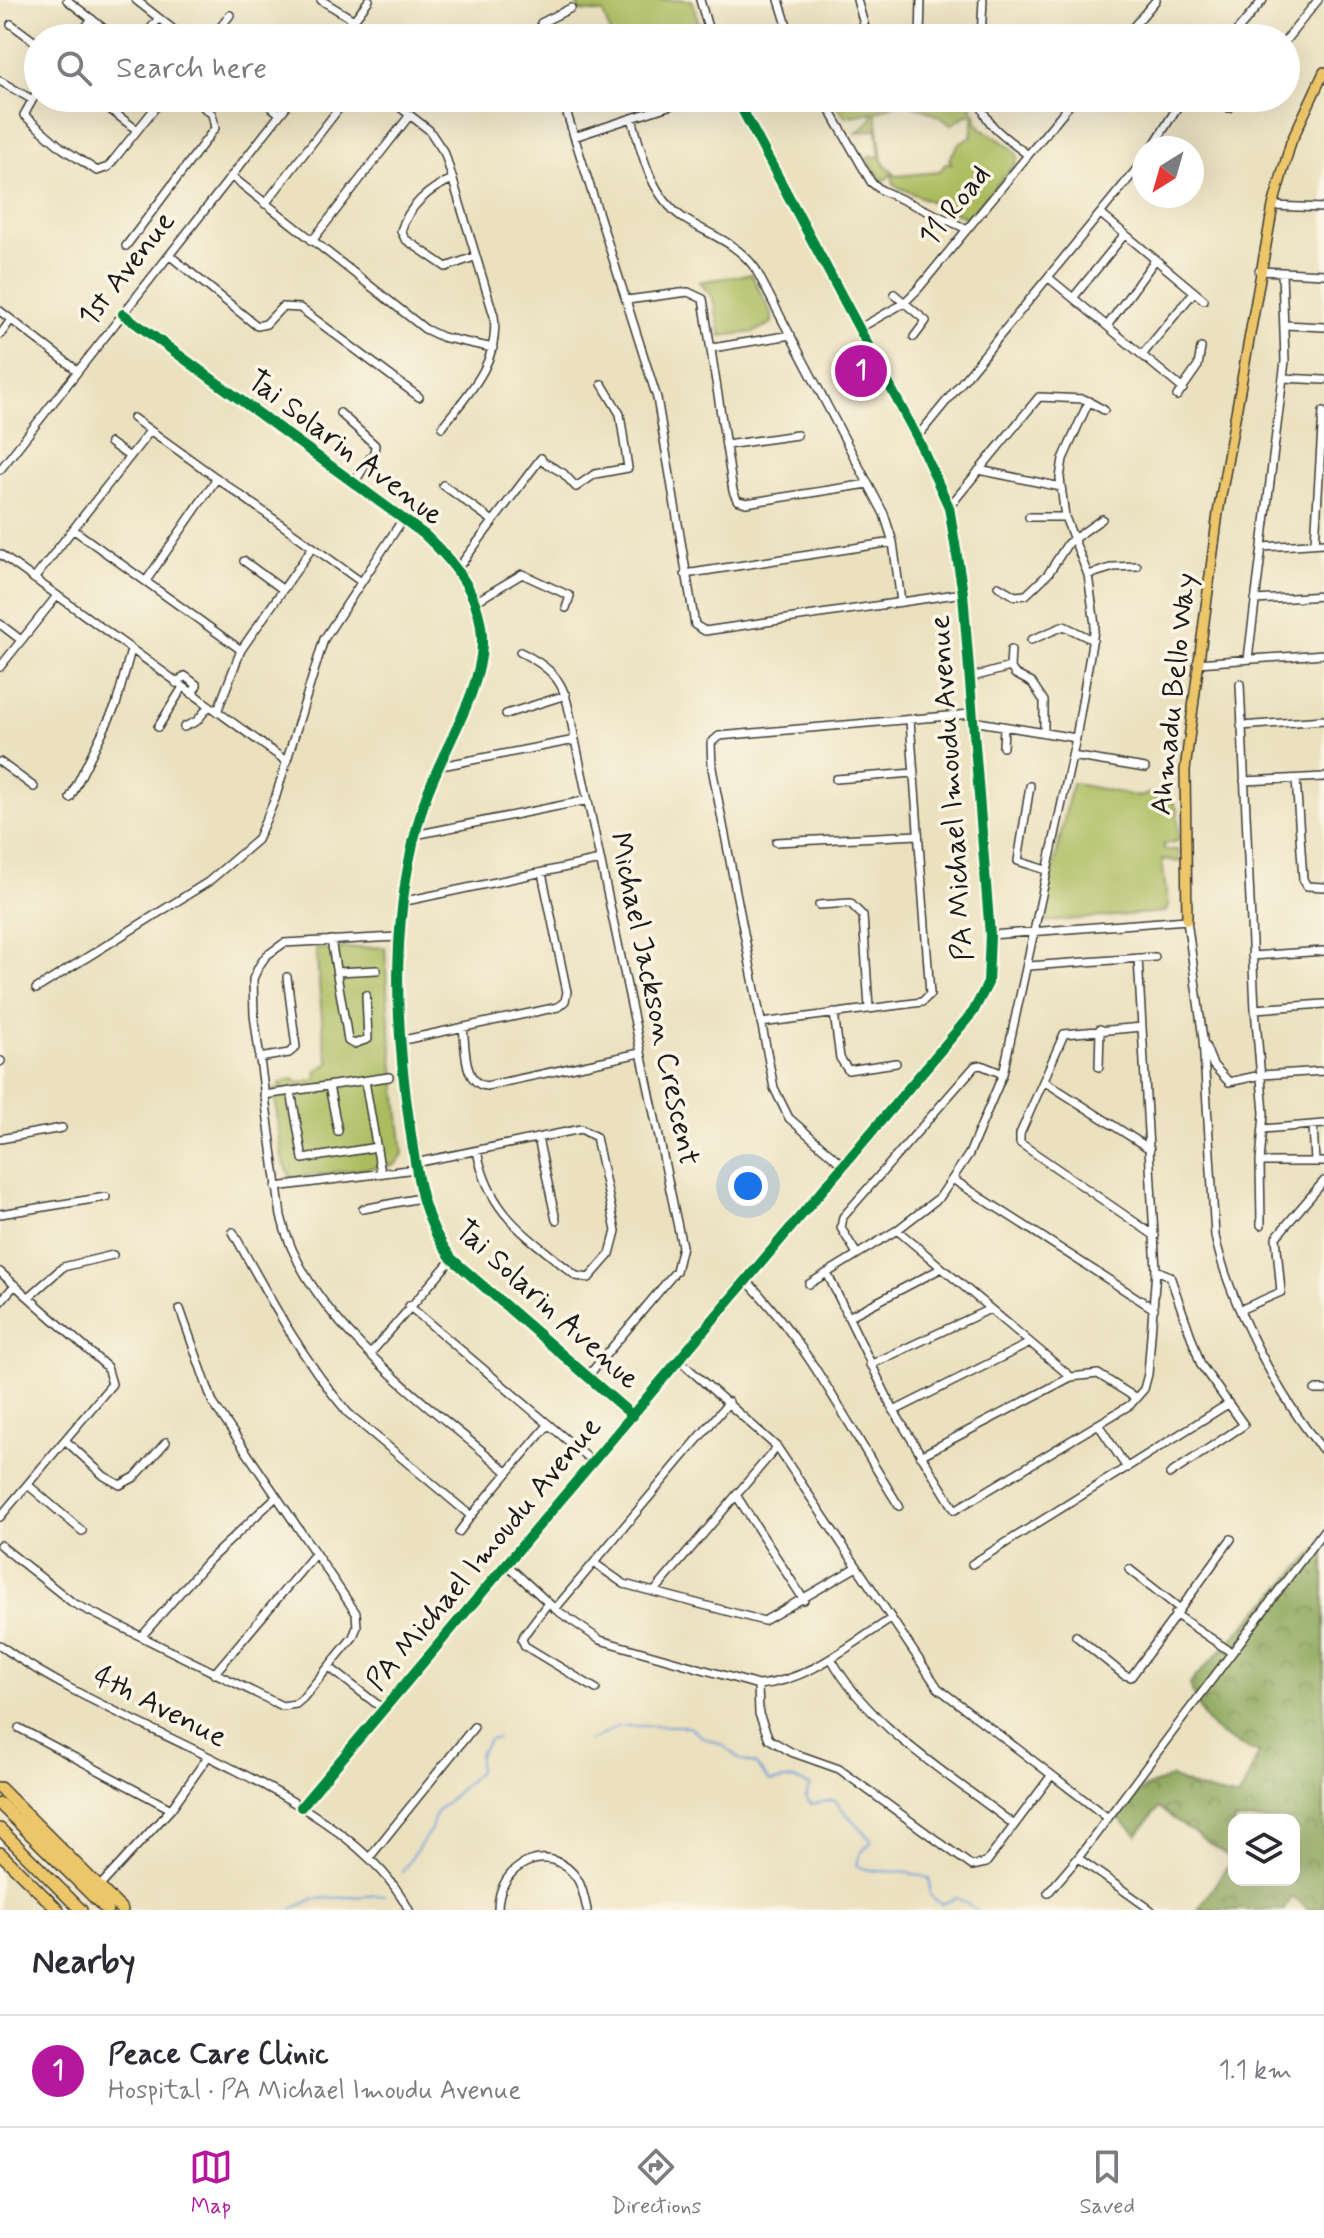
<!DOCTYPE html>
<html lang="en">
<head>
<meta charset="utf-8">
<style>
	body { margin:0; font-family:Mynerve,sans-serif; background:#f2f2f3; color:#2b2b33 }
	.controls { position:absolute; right:24px; bottom:24px; display:grid; overflow:hidden; border-radius:16px; box-shadow:0 8px 32px #0002 }
	.controls button { width:72px; height:72px; display:grid; place-items:center; padding:0; border:0; border-bottom:2px solid #e1e1e2; background:#fff; color:#2b2b33; font:40px sans-serif }
	.compass { position:absolute; left:1132px; top:136px; width:72px; height:72px; border-radius:50%; background:#fff; box-shadow:0 8px 32px #0002; rotate:217deg }
	.you { position:absolute; left:748px; top:1186px; width:28px; height:28px; margin:-20px; border:6px solid #fff; border-radius:50%; background:#1a73e8; box-shadow:0 0 0 12px #1a73e833 }
	.badge { display:grid; place-items:center; width:52px; height:52px; border-radius:50%; background:#b5179e; color:#fff; font-size:26px; font-weight:700 }
	.pin { position:absolute; translate:-50% -50%; border:4px solid #fff; box-shadow:0 2px 8px #0006 }
	.list { margin:0; padding:0; list-style:none }
	h2 { display:flex; justify-content:space-between; align-items:center; height:104px; margin:0; padding:0 32px; font-size:34px }
	h2 small { font-size:26px; font-weight:400; color:#7c7c81 }
	.list li { display:grid; grid-template-columns:52px 1fr auto; gap:24px; align-items:center; box-sizing:border-box; height:112px; padding:0 32px; border-top:2px solid #e1e1e2 }
	.list b { display:block; font-size:30px; white-space:nowrap }
	.list p { margin:0; font-size:26px; white-space:nowrap; color:#7c7c81 }
	.list em { font-size:26px; font-style:normal; color:#7c7c81 }
	.icon { flex:none; width:44px; height:44px; fill:none; stroke:currentColor; stroke-width:2; stroke-linecap:round; stroke-linejoin:round }
	.map { position:relative; flex:none; width:1324px; height:1910px; overflow:hidden }
	.search { position:absolute; background:#fff; box-shadow:0 8px 32px #0002; left:24px; right:24px; top:24px; height:88px; display:flex; align-items:center; gap:20px; box-sizing:border-box; padding:0 28px; border-radius:44px; color:#7c7c81; font-size:30px }
	.sheet { height:216px; background:#fff }
	nav { display:flex; justify-content:space-around; align-items:center; box-sizing:border-box; height:112px; border-top:2px solid #e1e1e2; background:#fff; font-size:22px; color:#7c7c81 }
	nav a { display:grid; justify-items:center; gap:4px }
	nav .on { color:#b5179e }
	.map>svg:first-child { display:block }
	.green { fill:#abbc5f; stroke:#646c3e; stroke-width:2; fill-rule:evenodd }
	.forest { fill:url(#forest-crowns); stroke:#526039; stroke-width:2; fill-rule:evenodd }
	.lines { fill:none; stroke-linecap:round; stroke-linejoin:round }
	.stream { stroke:#6e9fd9; stroke-width:2 }
	.minor-casing { stroke:#3b3a34; stroke-width:10 }
	.major-casing { stroke:#3b3a34; stroke-width:12 }
	.highway-casing { stroke:#3b3a34; stroke-width:14 }
	.minor { stroke:#fff; stroke-width:7 }
	.major { stroke:#ecc669; stroke-width:9 }
	.highway { stroke:#ecc669; stroke-width:11 }
	.cycleway-casing { stroke:#fcf5e5; stroke-width:15 }
	.cycleway { stroke:#00873e; stroke-width:10 }
	.labels { text-anchor:middle; dominant-baseline:central; stroke-width:7; stroke-linejoin:round; paint-order:stroke }
	.street-label { font-size:30px; fill:#1c1c1c; stroke:#fcf5e5 }
</style>
</head>
<body>
<div class="map">
<svg width="1324" height="1910" viewBox="0 0 1324 1910">
	<defs>
		<pattern id="forest-crowns" width="20" height="18" patternUnits="userSpaceOnUse" patternTransform="scale(2)"><rect width="20" height="18" fill="#88a456"/><path d="M2 6a3 3 0 1 1 6 0M12 15a3 3 0 1 1 6 0" fill="none" stroke="#6e8546"/></pattern>
	</defs>
	<rect width="100%" height="100%" fill="#fcf5e5"/>
	<filter id="ink" filterUnits="userSpaceOnUse"><feTurbulence type="fractalNoise" baseFrequency=".0125" numOctaves="2"/><feDisplacementMap in="SourceGraphic" scale="16" xChannelSelector="R" yChannelSelector="G"/><feConvolveMatrix kernelMatrix="1 2 1 2 8 2 1 2 1" color-interpolation-filters="sRGB"/></filter>
	<filter id="wash" filterUnits="userSpaceOnUse"><feTurbulence type="fractalNoise" baseFrequency=".006" numOctaves="4" result="noise"/><feDisplacementMap in="SourceGraphic" scale="32" xChannelSelector="R" yChannelSelector="G"/><feGaussianBlur stdDeviation="1.8" result="paint"/><feColorMatrix in="noise" values="0 0 0 0 0 0 0 0 0 0 0 0 0 0 0 0 0 1.4 0 .05"/><feComposite in="paint" operator="in"/></filter>
	<g filter="url(#wash)">
		<rect width="100%" height="100%" fill="#ebe1bf"/>
		<!-- green -->
		<path class="green" d="M576 0H692L703 38H640L636 34 612 38 603 13 579 11Z
			M832 98H976L971 108 977 116 976 122C987 137 1006 139 1018 156L1016 163 967 218 894 185 892 174 883 181 867 159 870 156 880 157 877 129 856 133 871 120 873 112 845 117ZM903 101C921 108 939 115 951 125L966 115H974L971 137 959 144 949 159 952 164 946 163 939 172 896 176 882 161 876 112Z
			M751 274 772 315V323L754 332 721 336 713 298 699 282Z
			M1072 783 1140 797 1151 793 1161 803 1169 795 1178 811V841L1164 844V850H1179V862L1162 859 1168 907 1165 912 1042 922Z
			M385 947 388 1011 403 1154 395 1165 291 1178 282 1158 274 1089 281 1088 280 1083 294 1079 298 1083 316 1080 317 1070 330 1063 324 1042 316 949Z"/>
		<!-- forest -->
		<path class="forest" d="M1324 1542V1910H1309L1292 1897 1284 1910H1198L1232 1859 1158 1808 1137 1835 1117 1816 1144 1788 1171 1777 1199 1789 1239 1798 1259 1753C1219 1738 1201 1726 1190 1683ZM1234 1820H1294V1880H1234Z"/>
		<g class="lines">
			<!-- stream -->
			<path class="stream" d="M590 1740C603 1737 608 1729 620 1726H689C706 1743 707 1736 722 1745 738 1755 734 1760 755 1764L770 1782 794 1779 810 1786 805 1797 811 1804 834 1800 872 1841 860 1854 857 1865C872 1876 905 1867 930 1879V1895L941 1904 957 1898 977 1910
				M402 1872 431 1829 436 1812 479 1771V1754L490 1739H497
				M291 1910 313 1899 384 1895"/>
		</g>
	</g>
	<g filter="url(#ink)">
		<g class="lines">
			<defs>
				<path id="minor" d="M67 0 116 38
					M136 0 184 38
					M321 0 354 20
					M700 0 711 38
					M779 0 791 38
					M857 0 868 38
					M11 24 38 44
					M77 38 92 19
					M143 38 159 18
					M212 38 230 15
					M340 38 369 0
					M543 38 541 23 571 8
					M920 38 921 0
					M981 38 983 0
					M1124 38 1156 0
					M1231 38 1263 0
					M1286 40 1318 0
					M0 81 31 99
					M38 90 24 115 62 148 97 171 108 167 163 98
					M95 98 137 130
					M260 98 280 114
					M388 98 429 130 445 154 494 316C500 362 469 393 442 427
					M562 98 657 398 695 625 705 631 963 593
					M823 98 871 182 881 190 967 229
					M980 98C983 126 1008 139 1028 155
					M1213 98 1229 108 1240 98
					M632 118C642 154 650 195 683 218 709 235 735 241 755 268L884 514 893 542 901 602
					M574 137 693 98
					M1152 148 1183 98
					M231 176 425 329 442 337 493 348
					M453 179C429 188 408 207 401 231L405 239 446 267 474 257
					M265 204 347 98
					M1273 206 1324 208
					M1102 215 1204 300
					M312 241 410 115
					M126 246 215 128 212 114 192 98
					M169 255 257 326 266 324 282 307 300 308 419 397
					M1259 271 1324 274
					M1049 278 1183 389
					M894 294 926 321 914 337
					M1073 298 1125 234
					M627 300 688 292 703 299 733 491 737 500 746 503 868 484
					M0 311 78 371
					M123 314 425 535C456 564 483 598 482 644 481 695 440 753 424 803 390 910 394 1018 410 1128 417 1176 421 1219 452 1259L633 1416
					M1285 325 1324 327
					M1107 326 1155 260
					M860 328 904 303 918 289 1075 98
					M0 335 11 320
					M712 348 791 335
					M1142 355 1194 292
					M1283 378 1324 380
					M1177 396 1198 366 1201 348
					M340 413 375 445 374 452 354 483
					M133 418 360 581
					M917 437 1144 160
					M110 443 130 457
					M726 445 797 435
					M540 460 563 473 576 487 595 474 628 468 620 414 602 384
					M0 470 293 98
					M979 470 1061 487
					M443 485 493 521
					M949 507 1039 397 1084 399 1104 410
					M1029 517H1065
					M74 530 241 650
					M1315 543 1323 412
					M1263 547 1324 543
					M0 554 286 761
					M244 561 282 589
					M458 568 541 458
					M685 574 893 542
					M1088 575 1114 567 1137 566
					M34 579 150 431
					M146 581 217 478
					M998 586 1015 596 1026 595 1048 574 1068 543 1102 519
					M1255 600 1324 596
					M475 602 522 574 570 596 566 608
					M0 624 21 640
					M1031 640 1064 626 1093 640
					M520 652C567 675 565 692 575 740
					M1248 659 1285 361 1282 273
					M1197 663 1324 654
					M0 667 56 597
					M1010 667 1015 674 1032 683 1044 701V733
					M969 678 1010 667 1011 650
					M176 683 185 676 197 685 192 694
					M1240 684 1255 1009 1264 1113 1260 1162H1324
					M217 712 241 650 312 548
					M506 714 566 695
					M972 721 1076 738
					M1241 726 1324 720
					M158 727 183 687
					M184 727 197 721 209 706
					M1003 747 1004 727
					M1072 756 1145 768
					M0 762 34 787
					M436 767 575 740 682 1246 676 1271 588 1376
					M836 779 914 773
					M1296 779 1303 879 1307 886 1324 887
					M1244 781 1324 777
					M1030 786 1018 861 1046 870
					M70 798 116 705 131 650
					M415 835 588 800
					M776 842 918 835
					M401 902 600 860
					M819 905 850 903 863 916 869 1008
					M990 935 1187 920 1203 1039 1215 1236C1229 1302 1280 1400 1324 1451
					M397 937 284 943 266 956 259 966 253 979 254 1015 281 1216C305 1321 429 1404 507 1472
					M331 940 346 1027 348 1041 354 1044 368 1039 366 995
					M1252 956 1324 951
					M1029 966 1155 957
					M337 972 377 970
					M36 989 208 882 257 840 275 799 324 639 403 519
					M1255 1009 1324 1004
					M834 1013 840 1058 848 1070 896 1063
					M761 1023 922 1002 930 994 910 721
					M1142 1027 1064 1034 1020 1134V1143L1155 1236
					M463 1028C466 1048 463 1083 486 1086L640 1053
					M399 1041 558 1007 565 1001 567 992 542 873
					M1205 1045 1213 1065 1229 1082 1261 1075 1324 1071
					M259 1058 289 1053 296 1047 287 977
					M0 1062 1 1061
					M1099 1067 1100 1029
					M365 1081 381 1173
					M1044 1081 1150 1149
					M329 1086 338 1131
					M291 1091 303 1159 377 1147
					M264 1095 389 1077
					M1313 1125 1315 1162
					M1263 1129 1324 1124
					M538 1138 556 1220
					M0 1139 62 1128
					M1260 1162 1261 1225
					M415 1163 581 1129 596 1137 616 1231 610 1254 589 1278 576 1276C527 1235 490 1217 477 1151
					M844 1166 789 1118 774 1088 712 768 711 743 719 736 971 714
					M954 1180 1154 1309
					M276 1187 415 1169
					M363 1209 420 1198
					M0 1214 106 1197
					M897 1230 1071 1377 1098 1374 1136 1398
					M233 1232C267 1294 302 1359 348 1413L471 1516 548 1425
					M857 1254 841 1228 843 1217 975 1066 981 1065 1003 1074
					M1156 1270 1170 1276 1201 1365 1244 1425 1170 1474
					M0 1272 107 1367 112 1384 0 1517
					M827 1273 894 1411 955 1510 1130 1405 1144 1389 1148 1374 1156 1270 1138 958
					M747 1281C811 1347 850 1429 899 1506
					M809 1284 897 1230 940 1197 969 1154 1003 1074 1076 738 1095 625 1088 575 1065 517 1060 478 1063 459 1089 401
					M29 1297 63 1267 113 1255
					M0 1302 15 1285
					M409 1306 593 1462
					M1242 1309 1281 1292 1276 1237 1324 1181
					M848 1317 942 1268
					M370 1354 452 1259
					M680 1361 777 1447 938 1688 1108 1818
					M870 1365 990 1309
					M1315 1390H1324
					M894 1411 1030 1343
					M1098 1424 1127 1468
					M66 1441 104 1476 120 1485 135 1477 166 1442
					M920 1456 1071 1377
					M28 1485 82 1531
					M736 1495 804 1600
					M459 1532 471 1516
					M0 1545 73 1603 282 1706 296 1704 303 1698 353 1637 357 1627 356 1613 213 1403 180 1309
					M594 1563 624 1584 764 1621 857 1567
					M506 1564 555 1609 600 1640 758 1685C809 1681 849 1645 891 1619
					M972 1564 1228 1404
					M1129 1569 1179 1608
					M654 1592 777 1447
					M548 1603 524 1635 522 1640 525 1646 596 1689
					M555 1609 729 1402
					M1175 1614 1231 1652
					M142 1636 207 1562 275 1498
					M1076 1636 1124 1675 1131 1677 1231 1539
					M0 1645C109 1728 349 1790 409 1910
					M831 1658C868 1727 952 1776 1013 1824
					M329 1667 383 1709
					M214 1674 315 1554
					M758 1685 759 1714 769 1739 791 1752 839 1769 972 1866 986 1863 1051 1776
					M19 1728 171 1809
					M301 1807 973 1012 988 983 990 935 963 593 949 507 917 437 736 98
					M369 1858 474 1727
					M99 1887 171 1809 207 1758
					M1048 1893 1078 1858
					M498 1910C497 1864 551 1838 578 1880 583 1889 585 1900 587 1910
					M1151 1910 1078 1858 1324 1530"/>
				<path id="major" d="M1187 920 1185 770 1218 513 1273 206 1291 142 1324 72"/>
				<path id="highway" d="M0 1788 122 1910
					M0 1804 107 1910
					M0 1829 81 1910
					M0 1853 58 1910"/>
			</defs>
			<!-- minor casing -->
			<use href="#minor" class="minor-casing"/>
			<!-- major casing -->
			<use href="#major" class="major-casing"/>
			<!-- highway casing -->
			<use href="#highway" class="highway-casing"/>
			<!-- minor -->
			<use href="#minor" class="minor"/>
			<!-- major -->
			<use href="#major" class="major"/>
			<!-- highway -->
			<use href="#highway" class="highway"/>
			<defs>
				<path id="cycleway" d="M123 314 425 535C456 564 483 598 482 644 481 695 440 753 424 803 390 910 394 1018 410 1128 417 1176 421 1219 452 1259L633 1416
					M301 1807 973 1012 988 983 990 935 963 593 949 507 917 437 736 98"/>
			</defs>
			<!-- cycleway casing -->
			<use href="#cycleway" class="cycleway-casing"/>
			<!-- cycleway -->
			<use href="#cycleway" class="cycleway"/>
		</g>
	</g>
	<g class="labels">
		<!-- street labels -->
		<g class="street-label">
			<text transform="translate(955 206) rotate(-51)">11 Road</text>
			<text transform="translate(127 269) rotate(-52)">1st Avenue</text>
			<text transform="translate(345 448) rotate(37)">Tai Solarin Avenue</text>
			<text transform="translate(1174 694) rotate(-84)">Ahmadu Bello Way</text>
			<text transform="translate(952 788) rotate(-94)">PA Michael Imoudu Avenue</text>
			<text transform="translate(654 999) rotate(78)">Michael Jackson Crescent</text>
			<text transform="translate(547 1305) rotate(42)">Tai Solarin Avenue</text>
			<text transform="translate(484 1554) rotate(-50)">PA Michael Imoudu Avenue</text>
			<text transform="translate(160 1707) rotate(27)">4th Avenue</text>
		</g>
	</g>
</svg>
<div class="controls">
<button><svg class="icon" aria-label="layers" viewBox="0 0 24 24"><path d="M12 4l9 5-9 5-9-5zM3 14l9 5 9-5"/></svg></button>
</div>
<svg class="compass" viewBox="-18 -18 36 36"><path d="M0-13l5 13h-10z" fill="#e53935"/><path d="M0 13l5-13h-10z" fill="#7c7c81"/></svg>
<div class="you"></div>
<div class="pin badge" style="left:861px;top:371px">1</div>
<div class="search"><svg class="icon" aria-label="search" viewBox="0 0 24 24"><circle cx="10" cy="10" r="6"/><path d="M15 15l6 6"/></svg>Search here</div>
</div>
<section class="sheet">
<h2>Nearby<small></small></h2>
<ul class="list">
<li><span class="badge">1</span><div><b>Peace Care Clinic</b><p>Hospital · PA Michael Imoudu Avenue</p></div><em>1.1 km</em></li>
</ul>
</section>
<nav>
<a class="on"><svg class="icon" aria-label="map" viewBox="0 0 24 24"><path d="M3 6l6-2 6 2 6-2v14l-6 2-6-2-6 2zM9 4v14M15 6v14"/></svg>Map</a>
<a><svg class="icon" aria-label="directions" viewBox="0 0 24 24"><path d="M12 3l9 9-9 9-9-9zM9 14v-3h6M13 9l2 2-2 2"/></svg>Directions</a>
<a><svg class="icon" aria-label="saved" viewBox="0 0 24 24"><path d="M7 4h10v16l-5-4-5 4z"/></svg>Saved</a>
</nav>
</body>
</html>
